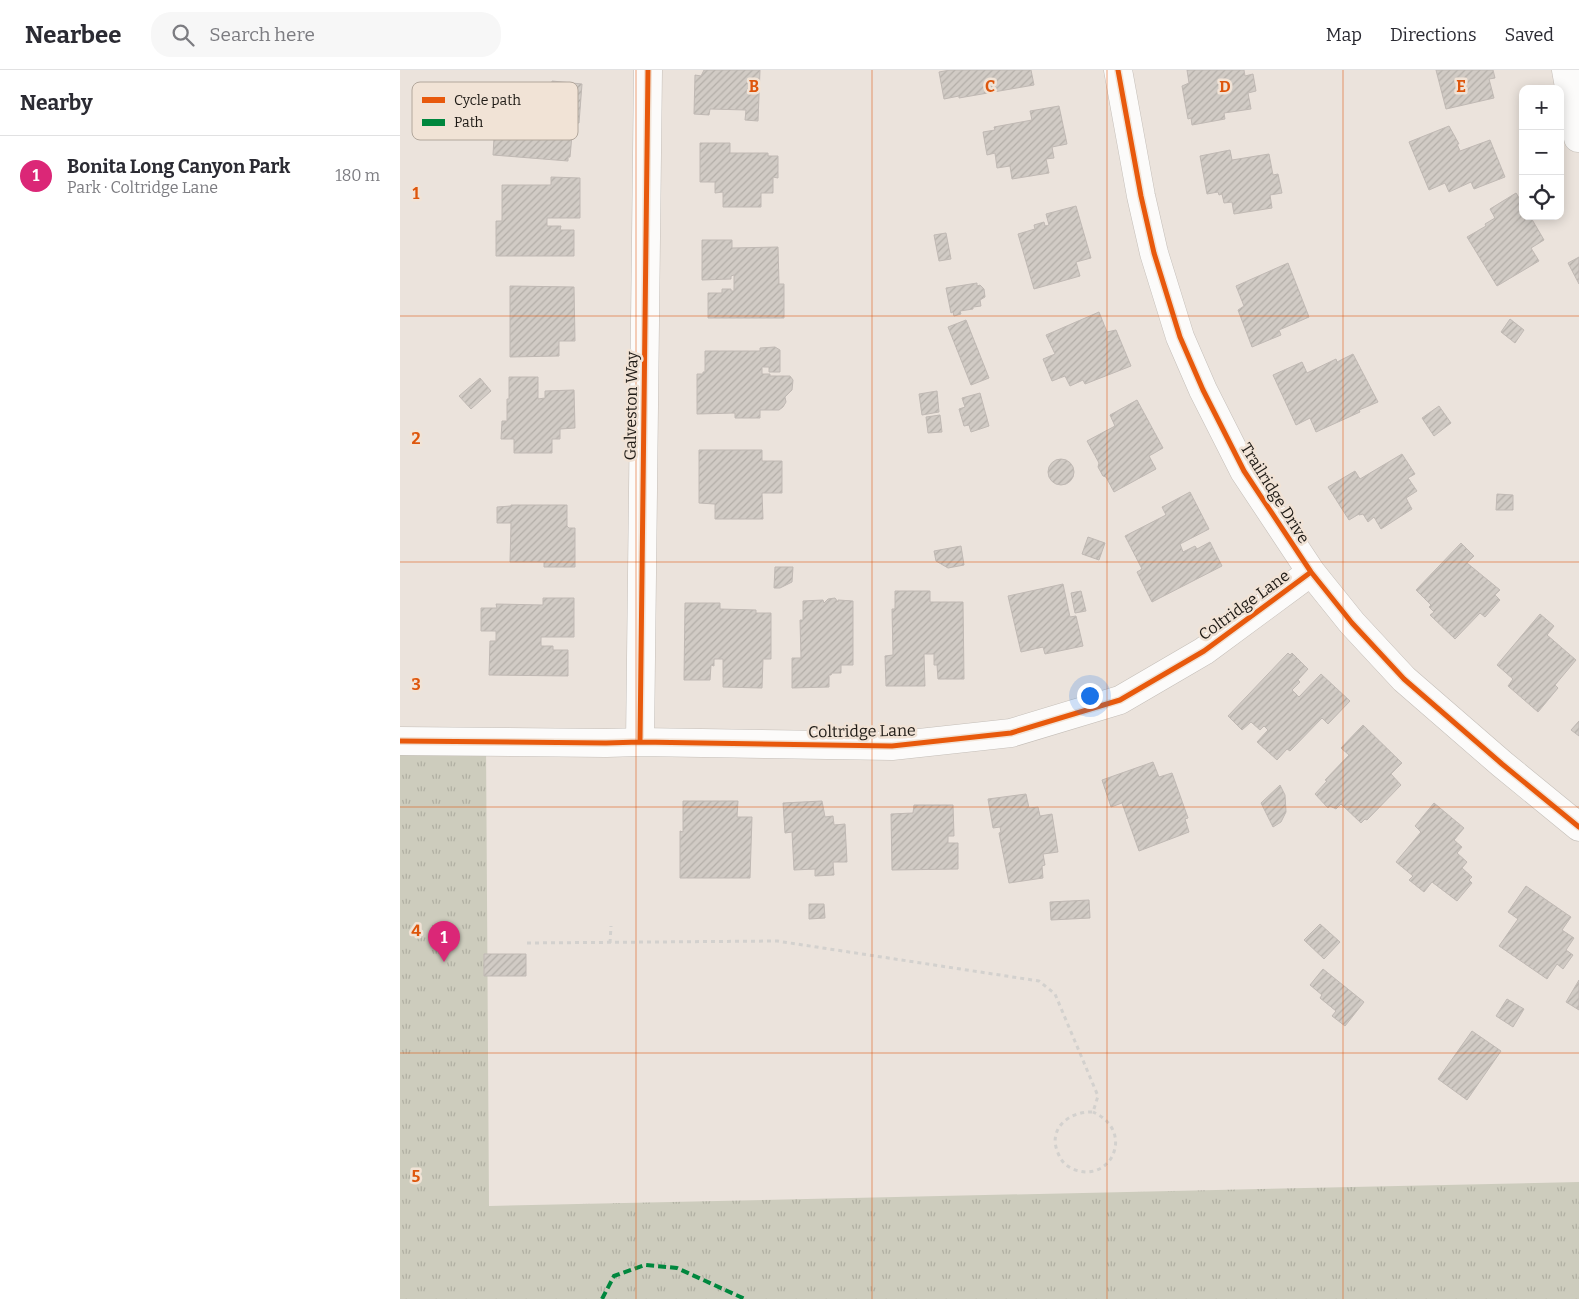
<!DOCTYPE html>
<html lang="en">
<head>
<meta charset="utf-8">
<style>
	body { margin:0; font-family:Bitter,serif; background:#f7f7f7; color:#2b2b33 }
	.controls { position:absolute; right:15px; top:15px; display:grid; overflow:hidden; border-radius:10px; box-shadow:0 2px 12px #0003 }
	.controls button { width:45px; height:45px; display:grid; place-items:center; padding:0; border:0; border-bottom:1px solid #e1e1e2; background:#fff; color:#2b2b33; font:25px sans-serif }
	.you { position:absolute; left:689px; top:625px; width:18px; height:18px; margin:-12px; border:4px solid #fff; border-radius:50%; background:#1a73e8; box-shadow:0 0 0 8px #1a73e833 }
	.badge { display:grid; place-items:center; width:32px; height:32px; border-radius:50%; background:#db2777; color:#fff; font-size:16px; font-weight:700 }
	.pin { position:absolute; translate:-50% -41px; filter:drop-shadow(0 1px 2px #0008) }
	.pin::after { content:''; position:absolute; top:26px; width:18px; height:15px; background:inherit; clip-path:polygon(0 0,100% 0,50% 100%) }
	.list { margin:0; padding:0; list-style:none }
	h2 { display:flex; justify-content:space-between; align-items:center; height:65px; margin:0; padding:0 20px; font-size:21px }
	h2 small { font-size:16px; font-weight:400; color:#7c7c81 }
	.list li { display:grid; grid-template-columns:32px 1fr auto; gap:15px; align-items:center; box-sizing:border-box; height:80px; padding:0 20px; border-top:1px solid #e1e1e2 }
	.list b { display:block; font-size:19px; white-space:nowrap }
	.list p { margin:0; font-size:16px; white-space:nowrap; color:#7c7c81 }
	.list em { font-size:16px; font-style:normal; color:#7c7c81 }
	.icon { flex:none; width:28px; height:28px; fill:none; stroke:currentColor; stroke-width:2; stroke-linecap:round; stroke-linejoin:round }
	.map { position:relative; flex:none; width:1179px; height:1229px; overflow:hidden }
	header { display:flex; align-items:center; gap:30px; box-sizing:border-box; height:70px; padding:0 25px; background:#fff; border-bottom:1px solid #e1e1e2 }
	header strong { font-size:24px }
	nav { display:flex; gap:28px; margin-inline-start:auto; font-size:18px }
	.search { width:350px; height:45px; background:#f7f7f7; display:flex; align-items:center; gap:12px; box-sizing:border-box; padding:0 18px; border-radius:20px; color:#7c7c81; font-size:19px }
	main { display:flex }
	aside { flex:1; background:#fff }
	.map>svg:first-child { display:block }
	.grass { fill:url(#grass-tufts) }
	.building { fill:url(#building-hatch); stroke:#c0b9b4 }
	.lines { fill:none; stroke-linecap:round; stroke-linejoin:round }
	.minor-casing { stroke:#c4beb8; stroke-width:29 }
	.path { stroke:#d3d1ce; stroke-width:3; stroke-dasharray:4 4; stroke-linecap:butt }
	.minor { stroke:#fcfbfa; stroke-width:28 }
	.quiet { stroke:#00873e; stroke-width:4; stroke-dasharray:8 4; stroke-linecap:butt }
	.cycleway-casing { stroke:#f1e3d6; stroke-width:8 }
	.cycleway { stroke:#e8590c; stroke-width:5 }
	.grid { fill:none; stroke:#de560c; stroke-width:1; stroke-opacity:0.55 }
	.labels { text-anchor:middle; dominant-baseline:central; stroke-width:5; stroke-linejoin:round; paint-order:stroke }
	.street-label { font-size:16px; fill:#1e1a15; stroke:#f1e3d6 }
	.key { fill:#f1e3d6; stroke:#b2a79c; stroke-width:1 }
	.key-label { font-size:14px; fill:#1e1a15 }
	.grid-label { font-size:16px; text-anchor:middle; font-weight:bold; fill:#de560c; stroke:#f1e3d6; stroke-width:5; stroke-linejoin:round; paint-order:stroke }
</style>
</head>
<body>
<header>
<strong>Nearbee</strong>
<div class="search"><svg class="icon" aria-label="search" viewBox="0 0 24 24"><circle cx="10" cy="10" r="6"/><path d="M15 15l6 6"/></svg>Search here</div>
<nav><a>Map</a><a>Directions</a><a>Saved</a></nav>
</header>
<main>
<aside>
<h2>Nearby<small></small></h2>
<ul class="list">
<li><span class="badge">1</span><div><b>Bonita Long Canyon Park</b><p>Park · Coltridge Lane</p></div><em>180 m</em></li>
</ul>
</aside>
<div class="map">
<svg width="1179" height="1229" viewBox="0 0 1179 1229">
	<defs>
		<pattern id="grass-tufts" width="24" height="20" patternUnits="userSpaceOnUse" patternTransform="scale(1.25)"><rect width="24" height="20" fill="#cdccbd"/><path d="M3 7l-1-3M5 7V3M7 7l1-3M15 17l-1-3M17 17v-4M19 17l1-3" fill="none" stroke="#b0afa2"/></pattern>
		<pattern id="building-hatch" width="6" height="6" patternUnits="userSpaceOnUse" patternTransform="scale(1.25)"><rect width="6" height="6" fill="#d1cbc5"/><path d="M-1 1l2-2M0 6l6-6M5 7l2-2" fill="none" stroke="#b3aea8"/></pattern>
	</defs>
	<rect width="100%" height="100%" fill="#ebe3dc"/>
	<!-- grass -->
	<path class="grass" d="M0 671 86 672 89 1136 1179 1112V1229H0Z"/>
	<!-- building -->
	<path class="building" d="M304 0H360L358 51 345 50 346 40 310 39 309 45 294 44 295 5 301 6Z
		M550 0H631L634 15 559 28V26L544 29 539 2Z
		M787 0H844L845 6 853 4 856 21 848 23 851 39 824 43 825 49 792 55 791 48 788 49 782 16 789 13Z
		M1036 0H1093L1095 8 1089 9 1094 28 1046 39Z
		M152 11 182 14 179 53 147 50V59L158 60V64L172 65 170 87H168V91L93 85 95 50H102L105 14 151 18Z
		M659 36 667 74 652 77 654 88 646 89 649 103 612 109 610 96 597 98 595 83 587 85 583 62 595 60 594 57 632 50 630 41Z
		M1049 56 1059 74H1057L1060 81 1090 70 1105 107 1074 119 1071 112 1049 122 1045 113 1029 120 1009 72Z
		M300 73H330V83H368V86H378V108L373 107V123H361V137H323V122L315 123V112H300Z
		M830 80 832 90 869 84 873 105 878 104 882 123 870 125 872 138 834 144 832 132 824 133 822 124 819 125 818 122 807 124 800 86Z
		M151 107 180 108V148H147V156H161L160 160H174V186H96V151H102V115H151Z
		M1116 123 1123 134V146H1130L1144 170 1131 178 1139 191 1097 216 1067 167 1086 156 1085 154 1095 148 1090 139Z
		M676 136 691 188 676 192 680 206 634 219 618 164 635 159 634 155 644 152 645 156 649 155 646 144Z
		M546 163 551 189 539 191 534 165Z
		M302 170H332V178L378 177 379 214H384V248H308V223H322V219H331V221H334V205L331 206V209L302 210Z
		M1179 187V214L1168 193Z
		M888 193 909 247 879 260 881 265 852 277 838 240 844 236 836 216Z
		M577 213V216L580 215 584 219 585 227 580 230 581 236 573 237V239L560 241 561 244 554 246 553 242 551 243 546 218Z
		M110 216 174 217 175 271H159V286L110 287Z
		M699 242 707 262 716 260 731 296 685 314 683 310 670 316 665 306 652 311 643 289 655 284 646 265Z
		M1110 249 1124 260 1115 273 1101 262Z
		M566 250 589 308 571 315 548 257Z
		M375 277 380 280V302H369V297H362V304H370V306H390L393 310 392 320 385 327 386 332 383 337 379 340H360V348H335V343L297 344V304H303V302H305V281H360V278Z
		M953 284 978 332 959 340 960 342 916 362 910 348 896 355 873 305 902 292 907 303 936 289 937 292Z
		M109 307H138V329L145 328V321L174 320 175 358 160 359V369H152V383H114V369H101L102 351H107V329H109Z
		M80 308 91 321 71 339 59 326Z
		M537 321 539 342 522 345 519 324Z
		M580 323 589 356 571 362 569 355 564 356 559 339 565 337 562 328Z
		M737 330 763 378 749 386 756 399 714 422 706 407 703 406 698 397 699 393 687 371 715 356 710 345Z
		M1039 336 1051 353 1034 366 1022 348Z
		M540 345 542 362 528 363 526 347Z
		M299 380H362V391H382V423H362L363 449H315V434L299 433Z
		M1002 384 1015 404 1008 408 1017 421 1006 428 1012 439 981 459 974 447 968 452 963 444 959 445V444L949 450 928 417 955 401 960 409Z
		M648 402a13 13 0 1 1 26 0a13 13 0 1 1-26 0Z
		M790 422 809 459 780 474 783 482 795 476 797 479 810 472 822 496 752 532 737 502 742 499 725 466 766 445 762 437Z
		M1097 424 1113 425V440H1096Z
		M111 435H167V456L169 458H175V497H144V492H110L111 453H97V437L111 436Z
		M688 467 705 473 699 490 682 484Z
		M1061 473 1074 486 1067 493 1100 520 1095 525 1100 530 1085 547 1080 543 1055 569 1030 545 1034 542 1029 537 1031 535 1016 520Z
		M561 476 564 495 548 498 536 491 534 481Z
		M375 497H393L392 512 380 518H374Z
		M663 514 670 547 676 546 683 576 645 584 643 577 621 582 608 526Z
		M495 521H530V532H563L564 609H538L537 595H534V584H524L525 616H486L485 586 493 585 492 539H495Z
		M681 521 686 541 675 543 671 523Z
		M143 528H174V567H141V576H153V580H168V606L89 605 90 571H96V561H81V538H97L96 534 143 535Z
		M435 528 438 532V530L453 531V595H441V603H432L431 605H429V617L392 618V588H401L400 550H403V531L423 530 424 533 428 529Z
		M285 533H320V539L356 540V543H371V589H363L362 618 323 617V589H314V596L311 595 310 610H284Z
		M1140 544 1154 556 1147 565 1176 590 1155 615 1158 618 1138 642 1108 616 1113 609 1097 595Z
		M888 583 890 585 892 583 908 599 898 610 900 612 892 620 899 627 921 604 950 631 928 654 922 648 890 681 887 679 877 690 857 672 868 660 864 656 860 660 851 652 842 660 828 646Z
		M1179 651V666L1171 660Z
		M963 655 1002 693 991 704 1001 715 967 750 965 749 961 753 941 734 936 739 930 736 928 738 915 724 927 711 925 710 949 685 941 678Z
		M753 692 759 707 772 703 788 748 785 749 789 762 739 781 722 733 711 737 702 710Z
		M880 715 885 725 886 742 881 752 873 757 861 733Z
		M626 724 629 738 638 737 640 746 652 744 658 782 643 784 645 795 642 796 643 808 609 813 599 763 601 762 600 757 593 758 588 729Z
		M283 731H338L337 747H352L350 808H280V761L283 762Z
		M422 731 425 747 433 746 434 755 445 754 447 792H433L434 805 415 806V799L394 800 392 762 385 763 383 733Z
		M1034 733 1064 758 1054 770 1062 777 1057 783 1067 792 1062 798 1072 807 1069 810 1072 813 1057 831 1032 812 1024 822 1009 810 1013 806 996 792 1021 762 1015 756Z
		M514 735H553L554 766H548V773H558V799L492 800 491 744 513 743Z
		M1126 816 1171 847 1162 860 1174 868 1166 880 1173 885 1163 899 1157 894 1147 909 1099 876 1118 849 1108 842Z
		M689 830 690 848 651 850 650 832Z
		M409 834H424L425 848 409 849Z
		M920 854 940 872 924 889 904 870Z
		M84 884H126V906H84Z
		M923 899 964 932 945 956 932 946 936 941 920 928 922 925 910 915Z
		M1179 910V940L1166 932Z
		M1107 929 1124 939 1113 957 1096 946Z
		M1072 961 1101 981 1067 1030 1038 1009Z"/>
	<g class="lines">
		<defs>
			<path id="minor" d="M718 0 741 126 754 183 780 267 803 320 844 401 911 502 952 553 1004 609 1102 694 1179 757
				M1166 0 1178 68
				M0 671 206 673 240 672 492 676 611 663 720 630 804 581 911 502
				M240 672 248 0"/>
		</defs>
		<!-- minor casing -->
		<use href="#minor" class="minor-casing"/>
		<!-- path -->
		<path class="path" d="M127 873 377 871 639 911 655 924 698 1026 693 1042C670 1041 647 1058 658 1083 661 1091 666 1096 673 1099 711 1115 736 1061 693 1042
			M210 873 211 856"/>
		<!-- minor -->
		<use href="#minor" class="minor"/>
		<!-- quiet -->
		<path class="quiet" d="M202 1229 214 1206 245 1195 277 1198 345 1229"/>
		<defs>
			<path id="cycleway" d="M718 0 741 126 754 183 780 267 803 320 844 401 911 502 952 553 1004 609 1102 694 1179 757
				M0 671 206 673 240 672 492 676 611 663 720 630 804 581 911 502
				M240 672 248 0"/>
		</defs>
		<!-- cycleway casing -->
		<use href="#cycleway" class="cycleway-casing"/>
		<!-- cycleway -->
		<use href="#cycleway" class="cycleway"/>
	</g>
	<!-- grid -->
	<path class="grid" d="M236 0V1229M472 0V1229M707 0V1229M943 0V1229M0 246H1179M0 492H1179M0 737H1179M0 983H1179"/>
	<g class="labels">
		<!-- street labels -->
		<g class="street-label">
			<text transform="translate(231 336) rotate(-89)">Galveston Way</text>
			<text transform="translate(875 423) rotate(58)">Trailridge Drive</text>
			<text transform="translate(844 535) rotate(-36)">Coltridge Lane</text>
			<text transform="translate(462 661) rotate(-1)">Coltridge Lane</text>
		</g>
	</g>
	<!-- legend -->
	<rect x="12" y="12" width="166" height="58" rx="8" class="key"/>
	<rect x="22" y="27" width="23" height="6" fill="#e8590c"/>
	<rect x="22" y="49" width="23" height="7" fill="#00873e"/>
	<g class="key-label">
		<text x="54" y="35">Cycle path</text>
		<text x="54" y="57">Path</text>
	</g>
	<g class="grid-label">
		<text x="354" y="22">B</text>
		<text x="590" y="22">C</text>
		<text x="825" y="22">D</text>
		<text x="1061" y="22">E</text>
		<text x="16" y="129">1</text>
		<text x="16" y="374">2</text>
		<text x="16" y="620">3</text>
		<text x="16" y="866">4</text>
		<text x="16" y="1112">5</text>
	</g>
</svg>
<div class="controls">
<button>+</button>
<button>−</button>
<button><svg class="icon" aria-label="locate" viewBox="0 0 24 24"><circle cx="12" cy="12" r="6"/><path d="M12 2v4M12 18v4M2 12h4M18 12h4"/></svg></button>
</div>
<div class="you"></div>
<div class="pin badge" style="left:44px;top:892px">1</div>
</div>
</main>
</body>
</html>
